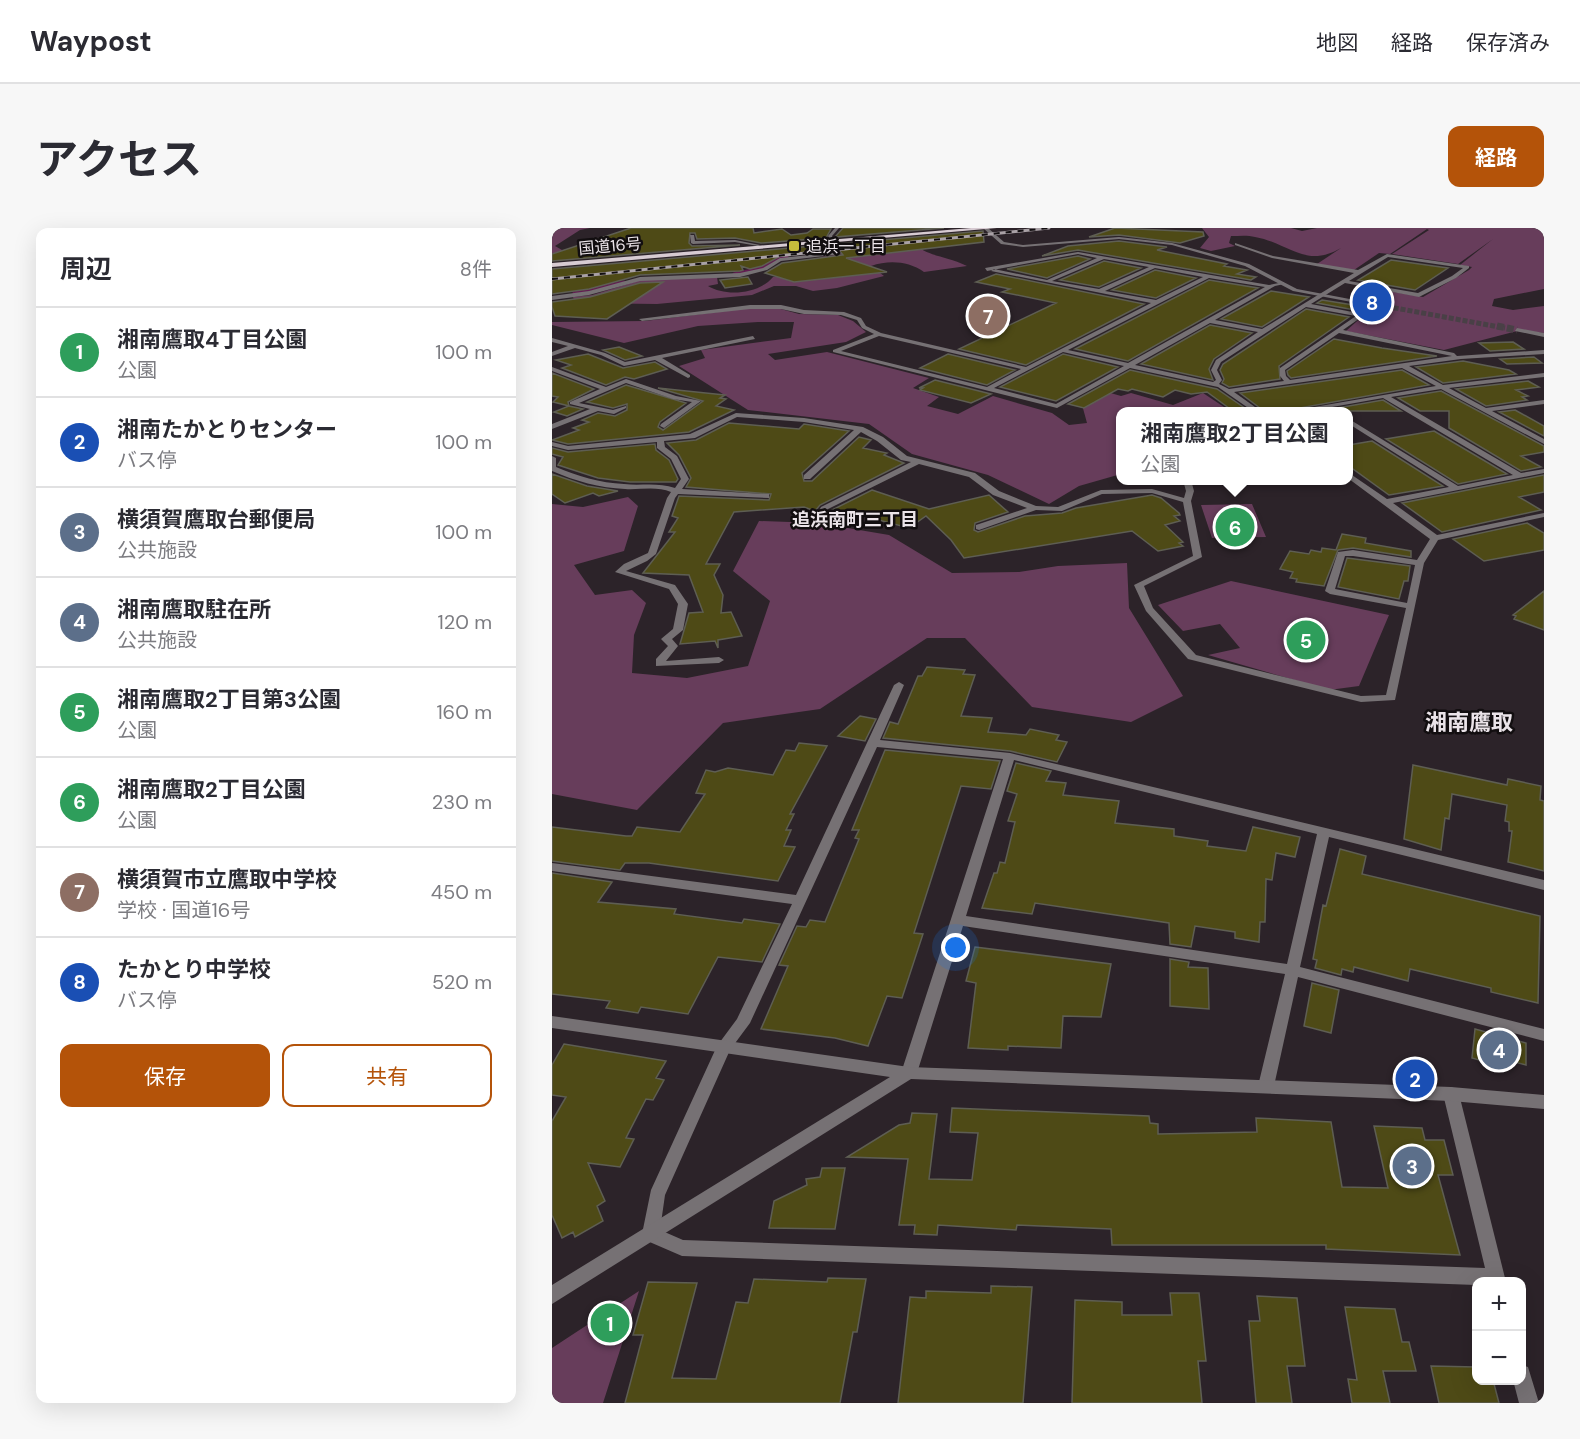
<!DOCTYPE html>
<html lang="ja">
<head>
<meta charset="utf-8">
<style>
	body { margin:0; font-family:"DM Sans","Noto Sans JP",sans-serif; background:#f7f7f7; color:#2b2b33 }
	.controls { position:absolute; right:18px; bottom:18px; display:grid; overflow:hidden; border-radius:12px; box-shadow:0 6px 24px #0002 }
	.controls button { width:54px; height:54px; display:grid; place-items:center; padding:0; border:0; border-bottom:2px solid #e1e1e2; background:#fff; color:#2b2b33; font:30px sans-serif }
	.you { position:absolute; left:404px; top:720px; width:21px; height:21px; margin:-15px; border:4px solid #fff; border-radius:50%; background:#1a73e8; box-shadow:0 0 0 9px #1a73e833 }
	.badge { display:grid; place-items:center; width:39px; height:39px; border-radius:50%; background:#b45309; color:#fff; font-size:20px; font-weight:700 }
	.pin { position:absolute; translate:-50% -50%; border:3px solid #fff; box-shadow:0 2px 6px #0006 }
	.popup { position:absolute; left:564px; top:179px; width:237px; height:78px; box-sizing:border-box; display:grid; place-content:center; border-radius:12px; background:#fff; filter:drop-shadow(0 2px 4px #0005); font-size:20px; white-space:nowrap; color:#7c7c81 }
	.popup b { font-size:22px; color:#2b2b33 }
	.popup::after { content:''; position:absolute; left:50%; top:100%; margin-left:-12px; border:12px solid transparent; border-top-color:#fff }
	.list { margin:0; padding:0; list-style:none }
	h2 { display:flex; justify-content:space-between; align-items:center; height:78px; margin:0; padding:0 24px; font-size:26px }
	h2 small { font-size:20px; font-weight:400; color:#7c7c81 }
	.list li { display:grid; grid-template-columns:39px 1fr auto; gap:18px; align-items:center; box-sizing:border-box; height:90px; padding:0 24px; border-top:2px solid #e1e1e2 }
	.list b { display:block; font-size:22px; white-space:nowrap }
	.list p { margin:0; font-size:20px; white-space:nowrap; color:#7c7c81 }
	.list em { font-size:20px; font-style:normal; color:#7c7c81 }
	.actions { display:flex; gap:12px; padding:18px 24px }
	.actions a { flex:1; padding:14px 0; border:2px solid #b45309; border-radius:12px; text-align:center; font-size:21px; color:#b45309 }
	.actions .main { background:#b45309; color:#fff }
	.map { position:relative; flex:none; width:992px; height:1175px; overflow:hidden; border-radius:12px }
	header { display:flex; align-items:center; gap:36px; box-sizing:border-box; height:84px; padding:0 30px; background:#fff; border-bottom:2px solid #e1e1e2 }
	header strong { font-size:28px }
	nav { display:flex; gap:33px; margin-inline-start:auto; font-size:21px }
	.intro { display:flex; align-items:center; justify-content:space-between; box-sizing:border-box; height:144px; padding:0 36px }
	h1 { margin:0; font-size:42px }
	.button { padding:15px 27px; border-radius:12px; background:#b45309; color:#fff; font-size:21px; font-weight:700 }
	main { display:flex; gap:36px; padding:0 36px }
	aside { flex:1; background:#fff; border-radius:12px; box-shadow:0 6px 24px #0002 }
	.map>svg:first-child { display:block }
	.green { fill:#673d5b }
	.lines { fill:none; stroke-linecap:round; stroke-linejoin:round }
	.stream { stroke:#621d51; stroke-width:3 }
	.building { fill:#4e4a16; stroke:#5e5e53; stroke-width:1.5 }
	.minor-tunnel-far1 { stroke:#494046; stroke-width:5; stroke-dasharray:5 2; stroke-linecap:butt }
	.minor-tunnel { stroke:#494046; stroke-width:7; stroke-dasharray:7 3; stroke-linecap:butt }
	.minor { fill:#767174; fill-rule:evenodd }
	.tertiary { fill:#767174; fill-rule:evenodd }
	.trunk { fill:#d7cbd2; fill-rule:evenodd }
	.rail-casing { stroke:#a9a1a6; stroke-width:3 }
	.rail { stroke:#120e10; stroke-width:2; stroke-dasharray:6; stroke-linecap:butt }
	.poi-dot { fill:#c6bc3c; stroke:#120e10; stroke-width:2 }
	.labels { text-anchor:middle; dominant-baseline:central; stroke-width:5; stroke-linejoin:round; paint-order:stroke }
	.far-street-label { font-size:16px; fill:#ebe4e9; stroke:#120e10 }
	.far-poi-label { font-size:16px; fill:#ebe4e9; stroke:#120e10; text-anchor:start }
	.far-neighbourhood-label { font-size:18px; font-weight:bold; fill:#ebe4e9; stroke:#120e10 }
	.quarter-label { font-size:22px; font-weight:bold; fill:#ebe4e9; stroke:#120e10 }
</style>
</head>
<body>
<header>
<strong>Waypost</strong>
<nav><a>地図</a><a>経路</a><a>保存済み</a></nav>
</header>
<div class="intro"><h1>アクセス</h1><a class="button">経路</a></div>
<main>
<aside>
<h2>周辺<small>8件</small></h2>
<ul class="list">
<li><span class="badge" style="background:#2e9e5b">1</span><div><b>湘南鷹取4丁目公園</b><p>公園</p></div><em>100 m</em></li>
<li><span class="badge" style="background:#1a4fb4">2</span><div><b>湘南たかとりセンター</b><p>バス停</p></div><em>100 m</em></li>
<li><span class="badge" style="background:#5c6f8a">3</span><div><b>横須賀鷹取台郵便局</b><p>公共施設</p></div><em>100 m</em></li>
<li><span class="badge" style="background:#5c6f8a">4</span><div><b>湘南鷹取駐在所</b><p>公共施設</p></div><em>120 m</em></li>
<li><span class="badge" style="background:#2e9e5b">5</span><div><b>湘南鷹取2丁目第3公園</b><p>公園</p></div><em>160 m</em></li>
<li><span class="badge" style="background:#2e9e5b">6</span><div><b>湘南鷹取2丁目公園</b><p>公園</p></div><em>230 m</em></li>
<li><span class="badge" style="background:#8d6e63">7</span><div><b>横須賀市立鷹取中学校</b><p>学校 · 国道16号</p></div><em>450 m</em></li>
<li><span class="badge" style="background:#1a4fb4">8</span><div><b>たかとり中学校</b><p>バス停</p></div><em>520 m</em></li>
</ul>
<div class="actions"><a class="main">保存</a><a>共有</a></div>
</aside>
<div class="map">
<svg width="992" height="1175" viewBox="0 0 992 1175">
	<rect width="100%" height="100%" fill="#2c2329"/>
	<!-- green -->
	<path class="green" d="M0 0H38L28 2 3 18 17 26 0 27Z
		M650 0H739L750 3 765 0H992V61L942 71 940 78 961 82 992 78V105L969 102 892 122 794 103 823 77 820 73 836 63 871 69 917 42 920 39 908 37 941 11 906 36 840 26 877 2 875 1 838 26 827 25 802 42 765 36 789 20C753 41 737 15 703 9 696 7 687 8 679 8L677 15 683 18 659 23 648 20 657 9Z
		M362 17C382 30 394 28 415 38L372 44C356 33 337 32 319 38L332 48 285 60 261 63 244 58H222L200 67 105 76 23 75 21 69 40 67 89 52 165 49 166 56 156 58C174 69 207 66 221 49 247 45 270 55 294 46L268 29Z
		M198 80H225L247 86 286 87 301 93 314 104 294 114 216 126 223 132 275 124 377 150 361 160 387 169 375 178 406 186 441 168 500 185 517 197 535 195 529 173 548 162 569 168 579 165 621 177 651 165 678 183 569 184V246L527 258 497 276 436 247 360 226 317 196 196 182 127 138 153 130 149 122 239 110 242 94H206L146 98 72 115 0 97V94L93 93Z
		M76 269 86 278 72 323 22 337 43 367 80 362 94 375 82 407 80 445 135 450 196 438 218 373 181 343 207 293 266 295 337 307 400 345 467 344 506 338 575 335 577 380 631 468 579 494 480 479 413 410H375L268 481 171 495 85 582 0 566V276L31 279Z
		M700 276 714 309 660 310 649 277Z
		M679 353 837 387 807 458 777 462 656 427 688 420 668 396 631 403 606 377Z
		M87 1063 51 1175H0V1120Z"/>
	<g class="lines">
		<!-- stream -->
		<path class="stream" d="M271 26 298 23
			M182 46 209 40 224 31 235 29
			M22 65 72 54"/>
	</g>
	<!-- building -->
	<path class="building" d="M79 0H201L202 5 230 1 239 7 255 5 261 1H279L274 10 209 15 183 10 145 11 143 5H138L137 15 140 18 188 17 0 33V26Z
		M291 0H392L283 9Z
		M563 0 651 4 652 8 628 15 567 7 537 9Z
		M431 3 432 14 294 30 335 44 242 54 213 45 230 35 291 27 287 22 228 28 210 38 198 41 189 38 191 42 188 43 88 47 37 61 0 66V41Z
		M567 13 615 19 605 22 675 36 672 38 695 42 685 46 704 49 699 52 526 22 490 28 516 18Z
		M526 28 538 31 495 50 455 41Z
		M839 32 896 40 863 62 806 52Z
		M552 33 589 40 547 59 508 52Z
		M603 42 644 50 604 70 560 62Z
		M444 46 592 76 474 137 407 121 504 75 450 64 458 61 424 54Z
		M196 49 200 56 173 60 168 52Z
		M657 52 706 60 576 133 523 121Z
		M111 54 55 91 3 88 0 79V74L38 69 88 55Z
		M719 63 757 69 710 99 669 91Z
		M770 72 814 79 808 83 765 75Z
		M754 81 797 89 727 138 728 151 677 159 670 155 672 151 668 142 671 136Z
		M658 97 700 105 662 131 657 141 661 152 589 136Z
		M782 111 830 120 885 128 739 150 736 147 735 143Z
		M961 114 972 121 938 123 927 115Z
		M67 119 90 128 73 132 51 122Z
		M36 126 71 140 103 134 115 141 82 151 73 149 54 157 10 140 19 137 4 132Z
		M396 126 463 142 435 157 368 140Z
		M511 126 566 139 504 173 448 159Z
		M982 129 990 135 955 136 948 131Z
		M911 133 957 142 964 146 891 155 864 139Z
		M578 142 665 161 697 183H681L655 164 639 166 623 162 611 169 580 161 576 163 566 161 532 180 516 176Z
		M850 142 877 157 731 183H712L688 165Z
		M0 145 42 161 16 174 17 178 31 181 15 188 2 184 17 178 1 174 6 169 0 168Z
		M383 152 439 166 419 175 368 162 371 160H367Z
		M976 153 987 159 964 162 976 168 970 169 975 172 934 178 904 161Z
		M74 157 134 175 108 194 106 199 111 202 151 173 106 160 173 167 168 170 174 171 164 178 182 182 137 204 16 216 0 212 27 202 21 200 37 194 30 192 46 185 63 188 75 182V176L61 180 35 174Z
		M889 163 992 218V224L969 228 989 239 969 243 897 200V183H868L846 170Z
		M831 172 849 183H768Z
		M963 182 992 198V208L947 184Z
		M177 195 247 201 252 196 297 203 250 245 252 253H260L307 209 319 212 311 220 335 225 332 227 352 235 268 277 263 283 252 279 182 284 154 336H168L162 347 171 367 169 385 179 384 190 408 166 412V420L163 413 128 416 137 385 151 384 137 347 91 345 123 304H117L126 290 120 288 127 268 217 272 219 266 134 259 139 250 127 227 115 215 144 212Z
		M882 203 955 246 906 256 834 211Z
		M820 213 891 258 837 267 797 238V217Z
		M103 216 104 222 117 232 126 251 124 254H78L46 250 6 237 11 229 0 226V220L16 224Z
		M0 246 35 258 66 263 47 268 41 265 13 275 0 266Z
		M992 247V264L967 269 989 282 890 304 850 275Z
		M320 262 377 281 437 267 456 284 423 295 422 302 426 304 473 288 510 285 524 280 600 267 609 270 627 285 628 287 622 288 628 293 613 297 631 314 627 315 631 318 606 323 580 303 412 330 399 312 374 288 357 300 300 285 291 289 276 284Z
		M975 295 992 305V322L932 333 901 311Z
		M790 306 814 310 813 315 859 323V329L801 320 786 322 772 358 744 354 745 351 738 350 741 344 728 341 738 323 757 326 759 322 769 324 770 320 784 322Z
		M795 330 858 338 856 353H852L847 371 786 359Z
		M992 363V402L962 391 964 388 961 387Z
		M375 439 413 442 411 446 423 447 409 488 440 490 436 504 474 507 478 501 507 507 504 512 515 514 505 534 458 523 331 510 338 494 346 496 366 448H370Z
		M308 488 324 491 313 513 286 508Z
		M247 515 275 518 238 586H242L234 602H239L232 618 243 619 226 653 97 635H73L68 642 0 633V599L74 608H80L85 599 128 604 153 566 144 565 154 542 163 544 176 540 221 547 234 522 243 523Z
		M333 522 448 533 439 561 409 558 362 705 371 706 350 770 335 768 316 818 283 810 209 801 236 738 227 737 245 698 254 699 258 692 273 694 307 611 303 610 307 602H300Z
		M464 535 499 543 494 553 514 555 511 567 567 573 563 595 622 601V608L656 613 655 618 694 623 701 599 748 609 743 629 724 625 720 652 714 651 713 694H708L707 714 683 710V704L643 698 639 719 618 716 617 695 483 675 480 686 430 680 442 645H445L448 634 453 635 463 594 456 593 465 566 455 563Z
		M861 537 955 557 956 551 989 558 988 572 992 573V643L956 634 960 603H957V594L953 593 955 577 900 566 897 591 893 590 889 622 852 611Z
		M788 621 814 628 810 646 988 688 986 775 939 764V760L858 741 856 753 802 739 801 744 790 741 789 747 763 740 765 732 761 731 771 677 774 678Z
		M0 645 60 654 46 674 124 681 122 686 190 695 192 691 228 696 210 734 166 729 136 786 89 779 86 785 54 780 58 773 0 766Z
		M423 719 559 736 549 789 511 788 509 820 456 818V822L416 820 424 755 414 753Z
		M618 731 637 734 636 739 656 740 657 781 618 778Z
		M760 755 787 762 779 805 752 798Z
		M923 801 974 815V837L955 832V840L920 830Z
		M12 816 114 833 104 850 112 852 101 872 94 871 74 910 82 911 68 939 36 935 53 973 45 978 51 993 23 1009 21 1004 10 1010 0 987V893L14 869 0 867V837Z
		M400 880 597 888 598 895 606 896V906L705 904 704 890 779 894 790 959 836 960 822 898 870 900 873 912H892L901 947H886L908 1027 774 1021V1017H560L559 1001 465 997 464 1002 386 997 385 1007 362 1006 363 997H347L356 931 295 929 347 897 358 895 360 885 385 886 377 951 420 952 426 905 398 904Z
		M270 940H293L283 1001 217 1000 222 973 255 957 254 951 268 949Z
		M276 1050 314 1051 305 1104H301L288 1175H73L91 1107H81L96 1054 145 1055 120 1150 164 1151 184 1074 196 1075 202 1051 275 1054Z
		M439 1058 480 1059 471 1175H346L358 1069 374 1070V1063L439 1065Z
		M618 1065H647L654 1133H646L650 1175H520L523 1072 570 1074V1087H620Z
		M705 1068 745 1070 753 1138H735L740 1175H704L697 1093H708Z
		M793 1079 843 1081 850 1114H857L864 1143H831L838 1175H800L796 1151 805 1152Z
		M879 1138 924 1139V1152H941L947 1175H887Z"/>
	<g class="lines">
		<!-- minor-tunnel-far1 -->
		<path class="minor-tunnel-far1" d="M821 76 953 100"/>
		<!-- minor-tunnel -->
		<path class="minor-tunnel" d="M945 98 965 102"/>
		<!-- minor -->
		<path class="minor" d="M283 0H287L280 8 282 13 280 14 276 8Z
			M138 7H142L143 13 183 12 208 17 206 18 183 14 141 16 139 15Z
			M683 15 721 28 806 42 835 26 917 38V40L904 50 867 69 793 55 759 76 811 86V88L791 102 902 125 905 128 992 122V126L909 131 857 138 891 157 992 145V149L897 160 934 180 992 172V176L940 183 992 211V216L889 161 839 169 969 245 992 241V245L841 275 885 307 992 285V289L886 312 872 335 843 472 809 474 636 431 594 383 582 357 641 328 631 274 600 265 550 266 510 283 484 282 427 302 424 301V297L475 280 441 267 417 249 367 236 272 283 268 281 269 279 359 234 349 232 325 213 309 204 258 251H252V247L302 202 252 194 185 189 143 210 112 213 113 219 125 228 137 251 130 261 214 266H217V270L126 266 123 270 104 326 95 333 74 343 123 357 136 376 131 402 120 411 126 418 114 433 167 429 172 432 167 435 104 438V431L116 418 109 411 121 401 126 376 117 361 63 344 72 336 96 325 115 270 119 264C105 258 88 262 73 261 48 260 23 253 0 243V228L4 230V239C25 248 48 255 72 256 89 258 106 254 123 260L129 251 119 231 105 220V214L16 222 0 218V214L16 218 138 206 184 185 252 190 311 199 331 209 355 228 423 245 447 263 484 278 506 279 549 262 600 261 632 270 634 263 631 252H639L642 263 639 273 650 329 592 358 601 380 644 427 809 468 834 467 854 380 778 366 773 363 786 324 801 322 865 332 878 311 797 251V245L835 271 897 259 797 196V191L906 258 961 247 831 170 752 184H733L884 158 850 140 682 164 710 184H702L666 159 578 140 505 180 281 124V122L322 106 310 100 305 92 289 87 252 86 229 81H198L90 93 87 91 198 77H229L252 82 292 84 309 90 314 98 329 105 474 139 599 75 439 43 442 41 495 52 545 30 526 26 435 43 433 40 526 24 717 57 732 54V56L723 58 663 92 710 101 802 45 720 30 683 17ZM836 29 911 40 900 48 866 65 797 53ZM552 31 597 39 547 61 500 53ZM603 40 651 49 604 72 553 63ZM657 50 713 59 576 135 516 122ZM754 79 804 88 728 140V148L732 153 677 161 667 156 670 152 665 142 669 134ZM658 95 706 104 664 132 659 142 664 152 661 154 583 137ZM787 105 900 128 738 152 734 148 733 142ZM327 108 469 141 435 159 289 123ZM511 124 572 138 504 176 442 160ZM793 328H801L863 337 855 375 783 361Z
			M287 24 289 26 229 33 215 42 188 49 88 53 37 67 0 72V68L37 63 88 49 188 45 211 40 228 30Z
			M201 108 203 111 110 130 138 147V149L136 150 103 132 72 138 49 127 23 120 0 128V124L16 118 0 114V110L53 125 73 134Z
			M0 139 54 159 74 151 124 168 149 173 112 200 108 198 109 196 140 174 121 171 74 155 27 175 61 182 74 178V180L62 186 46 183 0 201V196L38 181 18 176V174L48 161 0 143Z
			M347 454 352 457 328 512 458 525 992 652V662L777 609 748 739 992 801V813L746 749 722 858 719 863 714 864 709 863 706 858 733 746 411 698 365 845 362 849 357 851 352 849 349 845 451 531 325 519 198 795 178 822 113 967 108 1002 131 1012 933 1040 891 866 894 861 899 859 904 861 907 866 954 1054H924V1057L130 1028 93 1012 90 1006 99 962 165 818 185 791 240 676 0 643V635L244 667 342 457ZM462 532 765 606 735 736 414 688Z
			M969 1137 976 1139 987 1175H967L961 1152H969Z"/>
		<!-- tertiary -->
		<path class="tertiary" d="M431 0H436L452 14 471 17 567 9 620 15 697 36 745 61 824 76 821 78 741 63 693 38 620 17 567 11 471 19 449 16Z
			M965 100 992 105V109L963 103Z
			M0 788 357 839 899 859 992 867V881L899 873 359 851 0 1076V1057L338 849 0 800Z"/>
		<!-- trunk -->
		<path class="trunk" d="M419 0H445L0 39V35Z"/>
		<defs>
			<path id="rail" d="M0 51 497 0"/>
		</defs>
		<!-- rail casing -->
		<use href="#rail" class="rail-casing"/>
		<!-- rail -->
		<use href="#rail" class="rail"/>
	</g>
	<!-- markers -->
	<rect class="poi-dot" x="236" y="12" width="12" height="12" rx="3"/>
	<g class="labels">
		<!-- far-street labels -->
		<g class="far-street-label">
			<text transform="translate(58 18) rotate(-5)">国道16号</text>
		</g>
		<!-- far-poi labels -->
		<g class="far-poi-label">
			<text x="254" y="18">追浜一丁目</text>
		</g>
		<!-- far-neighbourhood labels -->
		<g class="far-neighbourhood-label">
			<text x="303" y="292">追浜南町三丁目</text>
		</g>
		<!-- quarter labels -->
		<g class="quarter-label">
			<text x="917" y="494">湘南鷹取</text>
		</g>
	</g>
</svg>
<div class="controls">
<button>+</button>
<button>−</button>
</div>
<div class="you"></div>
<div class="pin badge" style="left:58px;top:1095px;background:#2e9e5b">1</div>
<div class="pin badge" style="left:863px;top:851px;background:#1a4fb4">2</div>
<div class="pin badge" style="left:860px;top:938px;background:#5c6f8a">3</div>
<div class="pin badge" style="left:947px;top:822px;background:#5c6f8a">4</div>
<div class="pin badge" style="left:754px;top:412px;background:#2e9e5b">5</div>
<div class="pin badge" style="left:683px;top:299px;background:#2e9e5b">6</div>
<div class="popup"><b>湘南鷹取2丁目公園</b>公園</div>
<div class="pin badge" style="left:436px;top:88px;background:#8d6e63">7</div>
<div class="pin badge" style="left:820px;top:74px;background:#1a4fb4">8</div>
</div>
</main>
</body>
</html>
